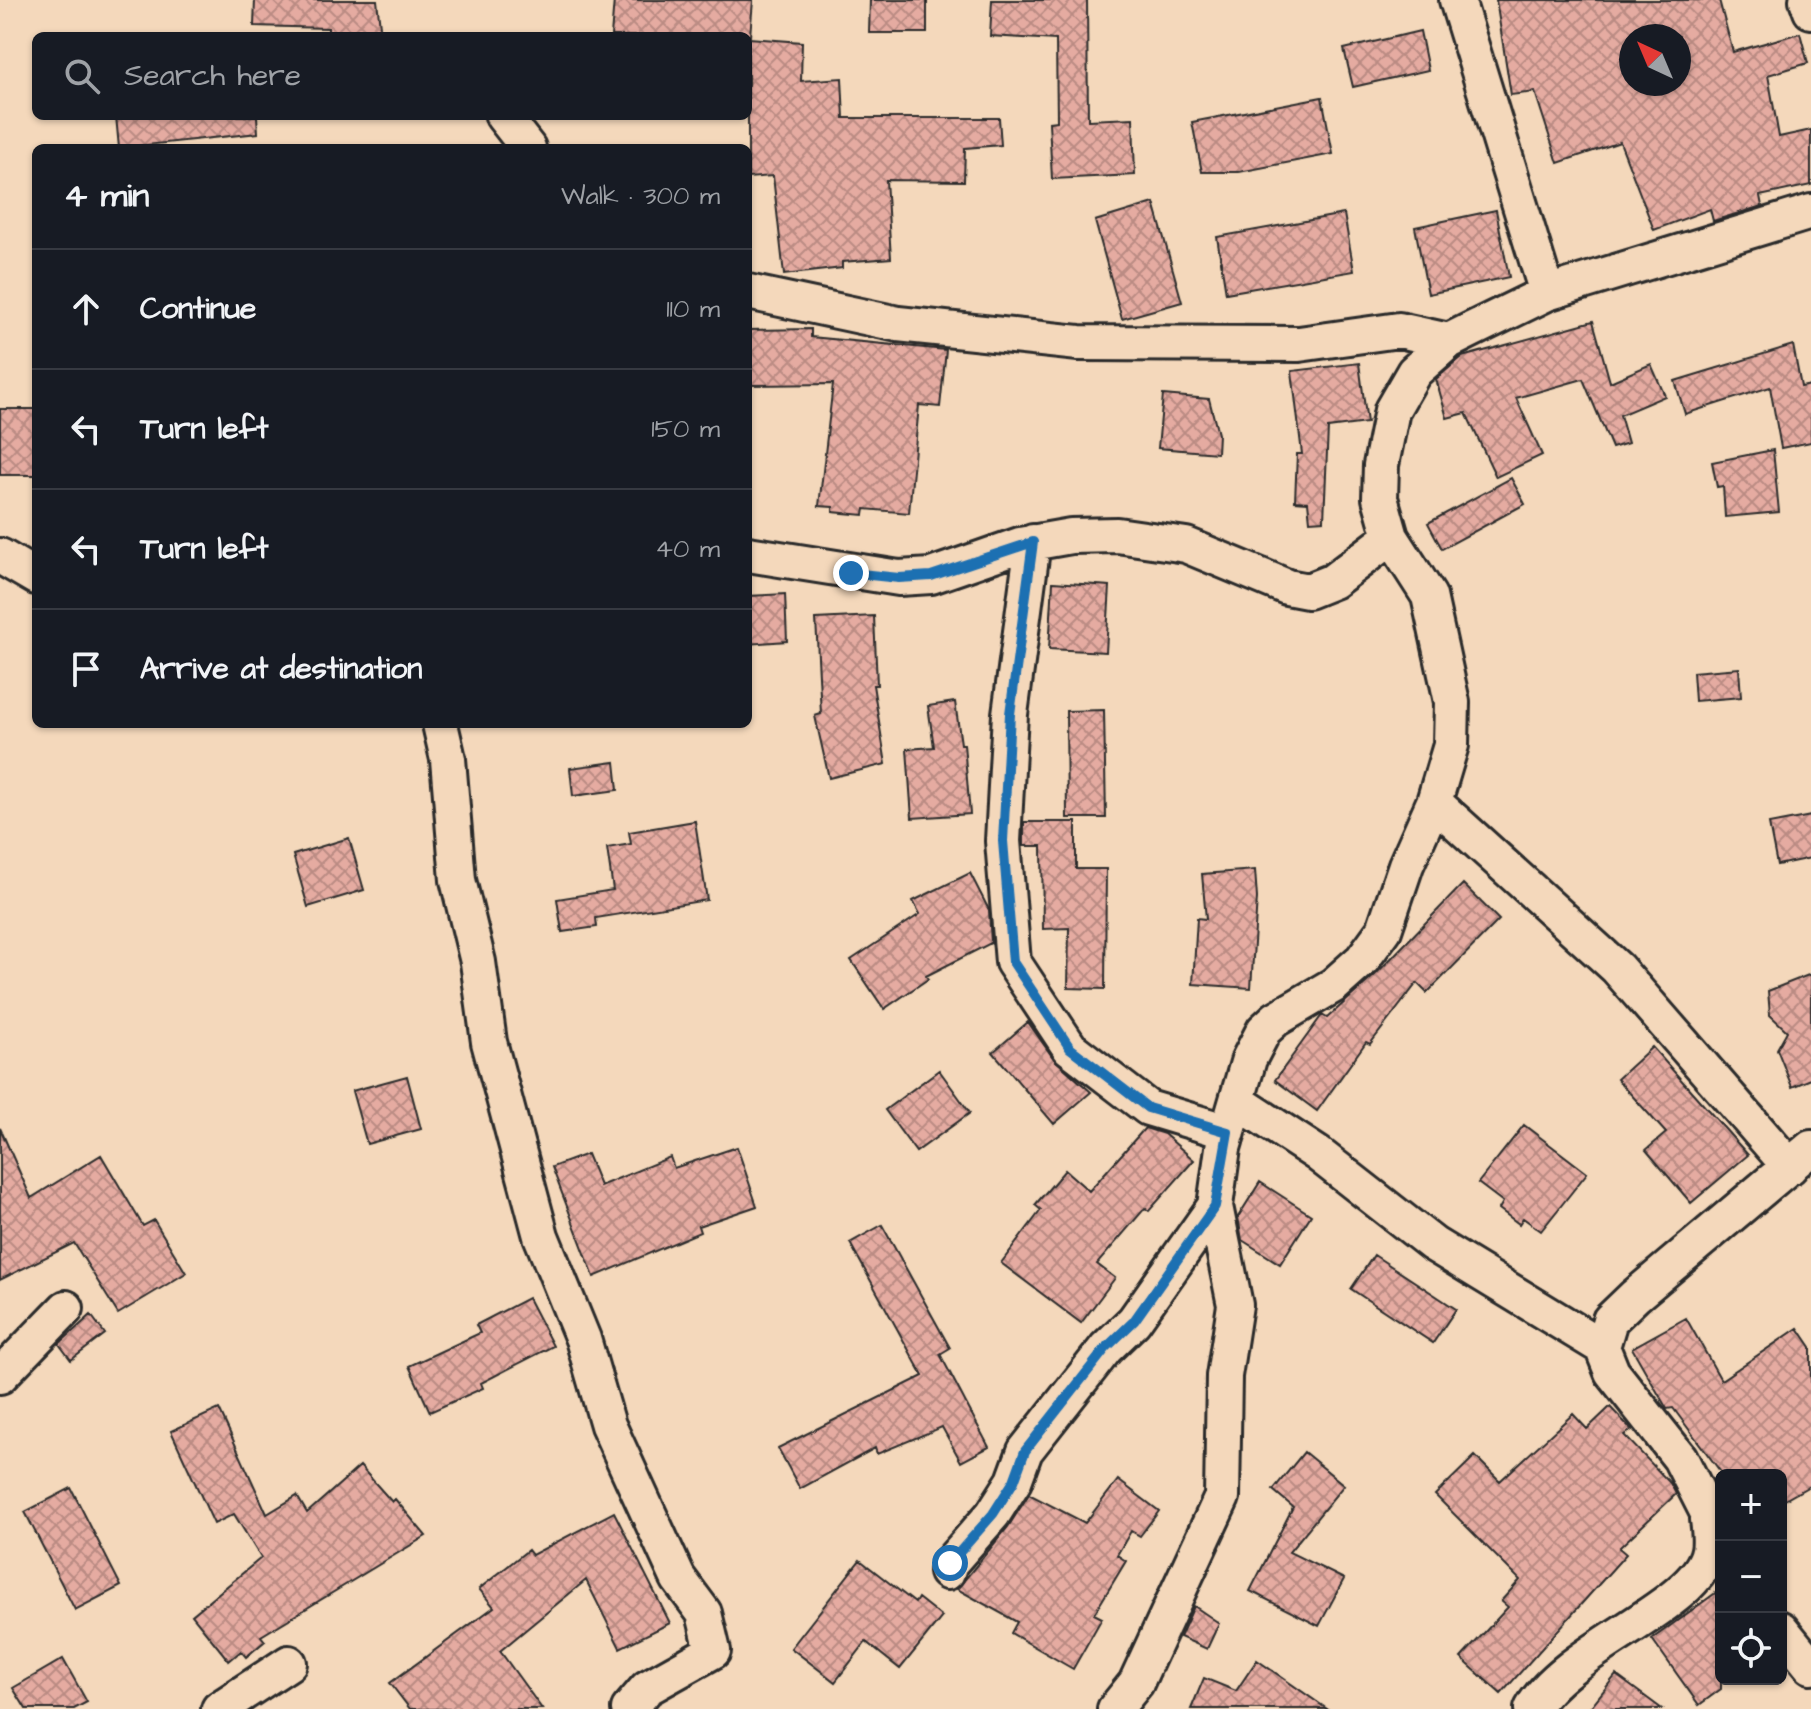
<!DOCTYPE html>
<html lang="en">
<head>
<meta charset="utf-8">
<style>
	body { margin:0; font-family:"Architects Daughter",sans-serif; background:#20242c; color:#f1f3f6 }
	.controls { position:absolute; right:24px; bottom:24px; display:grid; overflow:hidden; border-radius:12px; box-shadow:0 2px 6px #0004 }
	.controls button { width:72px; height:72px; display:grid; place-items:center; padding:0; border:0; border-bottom:2px solid #363941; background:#171b24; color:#f1f3f6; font:40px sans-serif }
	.compass { position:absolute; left:1619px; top:24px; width:72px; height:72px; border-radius:50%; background:#171b24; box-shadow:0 2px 6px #0004; rotate:316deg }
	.stop { position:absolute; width:24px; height:24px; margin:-18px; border:6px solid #1f6fb2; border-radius:50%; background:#fff }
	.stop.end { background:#1f6fb2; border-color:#fff; box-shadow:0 2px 8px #0008 }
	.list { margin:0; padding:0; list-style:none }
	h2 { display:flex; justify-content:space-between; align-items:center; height:104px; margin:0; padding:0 32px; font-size:34px }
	h2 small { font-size:26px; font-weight:400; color:#9ea1a6 }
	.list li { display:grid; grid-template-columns:52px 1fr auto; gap:24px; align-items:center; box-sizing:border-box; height:120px; padding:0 32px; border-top:2px solid #363941 }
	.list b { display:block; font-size:30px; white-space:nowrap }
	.list em { font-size:26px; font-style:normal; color:#9ea1a6 }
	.icon { flex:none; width:44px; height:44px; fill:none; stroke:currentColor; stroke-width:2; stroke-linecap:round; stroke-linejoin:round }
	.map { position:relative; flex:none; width:1811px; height:1709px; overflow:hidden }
	.search { position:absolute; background:#171b24; box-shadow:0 2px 6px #0004; left:32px; top:32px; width:720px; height:88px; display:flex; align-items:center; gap:20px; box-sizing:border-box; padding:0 28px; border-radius:12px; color:#9ea1a6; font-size:30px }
	.panel { position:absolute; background:#171b24; box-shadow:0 2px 6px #0004; left:32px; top:144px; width:720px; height:584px; border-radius:12px }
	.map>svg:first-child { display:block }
	.building { fill:url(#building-cross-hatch); stroke:#2b2b2b; stroke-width:2; fill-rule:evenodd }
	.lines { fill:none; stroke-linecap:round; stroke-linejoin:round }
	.minor-casing { stroke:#2b2b2b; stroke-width:40 }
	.minor { stroke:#f4d8bb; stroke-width:34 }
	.route { stroke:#1f6fb2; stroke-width:10 }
</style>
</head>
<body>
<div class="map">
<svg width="1811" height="1709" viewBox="0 0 1811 1709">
	<defs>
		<pattern id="building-cross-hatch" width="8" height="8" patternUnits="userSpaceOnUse" patternTransform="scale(2)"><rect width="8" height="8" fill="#e5aba1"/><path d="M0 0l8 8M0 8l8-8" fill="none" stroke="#ba8b83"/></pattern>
	</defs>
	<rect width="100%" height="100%" fill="#f4d8bb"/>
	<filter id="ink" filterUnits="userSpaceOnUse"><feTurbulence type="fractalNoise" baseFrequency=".0125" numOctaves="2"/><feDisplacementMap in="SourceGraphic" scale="16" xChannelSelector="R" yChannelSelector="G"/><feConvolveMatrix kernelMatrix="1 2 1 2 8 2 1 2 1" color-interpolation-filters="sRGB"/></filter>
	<g filter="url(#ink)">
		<!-- building -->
		<path class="building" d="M255 0H377L381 36H328V28L254 26Z
			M614 0H753L750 36H611Z
			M870 0H927V33H869Z
			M992 0H1087L1088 120 1133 118 1135 175 1052 179 1049 122 1057 121 1056 40 990 36Z
			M1496 0H1719L1733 52 1800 33 1808 63 1768 75 1779 137 1811 130V185L1760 196 1762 206 1713 221 1710 209 1654 230 1620 142 1558 163 1535 92 1511 95ZM1631 36H1679V84H1631Z
			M1420 31 1428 70 1353 87 1344 49Z
			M748 38 802 42 801 81 842 78 844 118H999L1001 145 965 148 964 181 886 180 891 258 842 262V268L784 275 773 176 748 178Z
			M1322 97 1333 154 1239 172H1202L1192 122Z
			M116 116H257L258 133 119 148Z
			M1154 203 1182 302 1122 319 1095 221Z
			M1496 210 1509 277 1428 294 1415 227Z
			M1344 214 1354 271 1226 293 1217 237Z
			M1593 321 1610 382 1651 364 1665 396 1620 415 1628 443 1612 448 1583 379 1516 398 1542 455 1496 477 1466 413 1447 418 1436 379 1462 357Z
			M811 329V337L946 350 940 407 919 405 909 513 865 509 864 515 833 512V507L819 506 833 384 748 385V330Z
			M1793 345 1801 387 1811 385V442L1781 448 1770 387 1685 414 1675 381Z
			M1359 363 1367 423 1328 428 1324 520 1310 521 1308 502 1295 501 1297 454H1302L1292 371Z
			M1163 395 1209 399 1218 434 1217 453 1158 448Z
			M0 409H36V475H0Z
			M1773 450 1779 512 1725 517 1723 486 1717 487 1712 462Z
			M1511 478 1525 504 1442 549 1428 523Z
			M1053 582 1110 586 1106 652 1049 649Z
			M785 594 787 641 748 644V596Z
			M874 616 877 685H873L886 764 829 778 815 716 821 714 816 619Z
			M1739 668 1741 697 1695 701 1693 672Z
			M955 702 961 744H964L970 814 912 818 907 749 934 747 928 706Z
			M1104 710 1106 818H1067L1066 711Z
			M615 762 618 790 573 796 570 768Z
			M1811 816V858L1777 865 1769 824Z
			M695 821 707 900 596 918 597 927 562 932 557 899 613 890 607 848 631 844 629 832Z
			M1024 822H1076V869H1106L1105 989 1068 988 1069 928 1043 929 1042 846H1024Z
			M349 838 364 890 308 907 293 855Z
			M1255 870 1257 898 1251 988 1193 984 1197 918 1206 919 1202 874Z
			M970 873 989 910 991 943 926 976 928 979 884 1009 851 960 920 914 913 901Z
			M1463 884 1499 920 1427 993 1417 983 1370 1044 1366 1042 1317 1111 1275 1080 1322 1015 1327 1018 1375 975Z
			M1811 974V1079L1792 1087 1777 1049 1787 1031 1770 1015 1768 991Z
			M1028 1022 1054 1059 1091 1092 1054 1124 993 1052Z
			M1652 1047 1748 1155 1691 1203 1646 1150 1666 1133 1617 1079Z
			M939 1070 970 1113 916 1152 885 1110Z
			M407 1076 421 1129 367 1144 352 1091Z
			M1524 1125 1587 1173 1541 1231 1523 1218 1519 1224 1499 1209 1503 1202 1478 1183Z
			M0 1128 31 1198 101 1155 143 1226 154 1220 186 1273 118 1314 74 1243 0 1280Z
			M1145 1128 1164 1134 1194 1160 1149 1211 1145 1208 1097 1264 1115 1278 1081 1323 1001 1263 1041 1210 1035 1205 1065 1170 1089 1191Z
			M737 1147 757 1206 698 1226 700 1232 594 1277 552 1167 587 1154 600 1186 670 1157 674 1168Z
			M1260 1182 1311 1215 1280 1264 1242 1240 1238 1217Z
			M882 1225 950 1348 940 1354 989 1447 961 1462 942 1427 877 1454 875 1448 800 1489 778 1448 923 1376 850 1243Z
			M1374 1255 1456 1309 1433 1343 1351 1289Z
			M528 1298 553 1346 481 1383 483 1388 430 1412 409 1366 480 1333 476 1325Z
			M91 1315 105 1334 71 1360 59 1344Z
			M1686 1318 1721 1380 1798 1328 1811 1347V1485L1781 1502V1475H1723L1673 1408 1667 1409 1632 1348Z
			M1610 1407 1632 1430 1624 1435 1670 1483 1676 1494 1619 1548 1626 1554 1501 1694 1461 1658 1508 1607 1501 1601 1520 1580 1435 1495 1475 1456 1500 1481 1573 1414 1587 1429Z
			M219 1409 267 1514 297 1496 307 1513 360 1466 392 1502 395 1499 426 1536 261 1636 265 1641 246 1657 241 1651 229 1661 192 1615 261 1558 234 1514 214 1524 171 1431Z
			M1304 1452 1344 1485 1289 1552 1344 1579 1319 1626 1250 1591 1293 1507 1273 1490Z
			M1118 1480 1159 1511 1140 1536 1131 1531 1117 1555 1126 1561 1094 1614 1102 1618 1073 1669 1011 1633 1017 1622 957 1589 1008 1527 1029 1494 1085 1523Z
			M71 1488 121 1586 75 1610 25 1512Z
			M614 1512 670 1623 620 1648 586 1580 500 1651 542 1709H410L390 1683 494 1607 479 1589 528 1550 532 1555Z
			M860 1560 915 1603 918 1598 942 1617 900 1669 866 1642 835 1682 791 1648Z
			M1721 1589V1689L1699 1705 1652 1639Z
			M1194 1606 1219 1623 1207 1649 1180 1637Z
			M63 1659 87 1702 74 1709H26L13 1688Z
			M1257 1660 1327 1709H1191L1204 1678 1236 1691Z
			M1616 1675 1662 1709H1589Z"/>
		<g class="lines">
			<defs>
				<path id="minor" d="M1457 0 1547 293
					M1807 0 1811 11
					M503 116 528 148
					M748 292 898 324 1079 343 1299 344 1399 330 1449 341
					M1033 542 1010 714 1003 841 1013 962 1070 1048 1148 1108 1228 1132
					M748 554 899 578 931 576 1020 545 1071 536 1117 535 1186 545 1287 587 1308 591 1333 581 1391 537
					M0 556 36 577
					M440 724 448 759 458 880 478 962 489 1042 541 1236 583 1339 608 1425 678 1578 704 1613 713 1651 647 1688 629 1709
					M1434 802 1617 968 1790 1167
					M1237 1101 1318 1154 1433 1244 1602 1347
					M0 1376 66 1308
					M1721 1539 1680 1458 1612 1372 1602 1347 1610 1320 1635 1296 1811 1148
					M947 1572 950 1563 993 1514 1014 1481 1025 1451 1106 1348 1134 1321 1215 1206
					M1781 1629 1811 1666
					M219 1709 289 1663
					M1115 1709 1136 1683 1222 1497 1224 1376 1235 1305 1215 1206 1223 1148 1249 1059 1264 1030 1276 1019 1334 985 1362 960 1384 930 1406 865 1434 802 1451 745 1452 702 1429 596 1391 537 1380 498 1381 465 1392 410 1414 372 1449 341 1471 330 1547 293 1811 212
					M1532 1709C1567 1647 1699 1607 1709 1550 1711 1540 1709 1528 1708 1519"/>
			</defs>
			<!-- minor casing -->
			<use href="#minor" class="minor-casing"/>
			<!-- minor -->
			<use href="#minor" class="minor"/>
		</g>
	</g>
	<g class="lines" filter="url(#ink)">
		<!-- route -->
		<path class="route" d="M851 573 899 578 931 576 1033 542 1010 714 1003 841 1013 962 1070 1048 1148 1108 1228 1132 1215 1206 1134 1321 1106 1348 1025 1451 1014 1481 993 1514 950 1563"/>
	</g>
</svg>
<div class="controls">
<button>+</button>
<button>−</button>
<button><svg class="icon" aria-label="locate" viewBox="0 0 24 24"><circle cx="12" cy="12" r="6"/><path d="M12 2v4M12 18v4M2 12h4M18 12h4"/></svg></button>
</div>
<svg class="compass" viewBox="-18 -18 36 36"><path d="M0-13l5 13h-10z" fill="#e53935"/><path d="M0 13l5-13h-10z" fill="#9ea1a6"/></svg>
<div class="stop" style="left:950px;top:1563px"></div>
<div class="stop end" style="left:851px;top:573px"></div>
<div class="search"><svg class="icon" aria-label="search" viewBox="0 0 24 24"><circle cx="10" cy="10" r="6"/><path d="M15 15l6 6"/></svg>Search here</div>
<section class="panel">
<h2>4 min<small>Walk · 300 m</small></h2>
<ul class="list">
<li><svg class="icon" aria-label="ahead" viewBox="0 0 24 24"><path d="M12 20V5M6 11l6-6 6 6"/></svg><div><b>Continue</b></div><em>110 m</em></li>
<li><svg class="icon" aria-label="left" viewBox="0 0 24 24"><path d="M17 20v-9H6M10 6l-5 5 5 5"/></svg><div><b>Turn left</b></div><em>150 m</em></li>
<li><svg class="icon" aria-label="left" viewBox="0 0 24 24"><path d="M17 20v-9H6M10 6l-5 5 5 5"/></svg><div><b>Turn left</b></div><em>40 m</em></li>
<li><svg class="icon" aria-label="arrive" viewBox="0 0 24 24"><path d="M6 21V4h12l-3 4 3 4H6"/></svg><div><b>Arrive at destination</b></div></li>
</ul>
</section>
</div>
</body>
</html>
